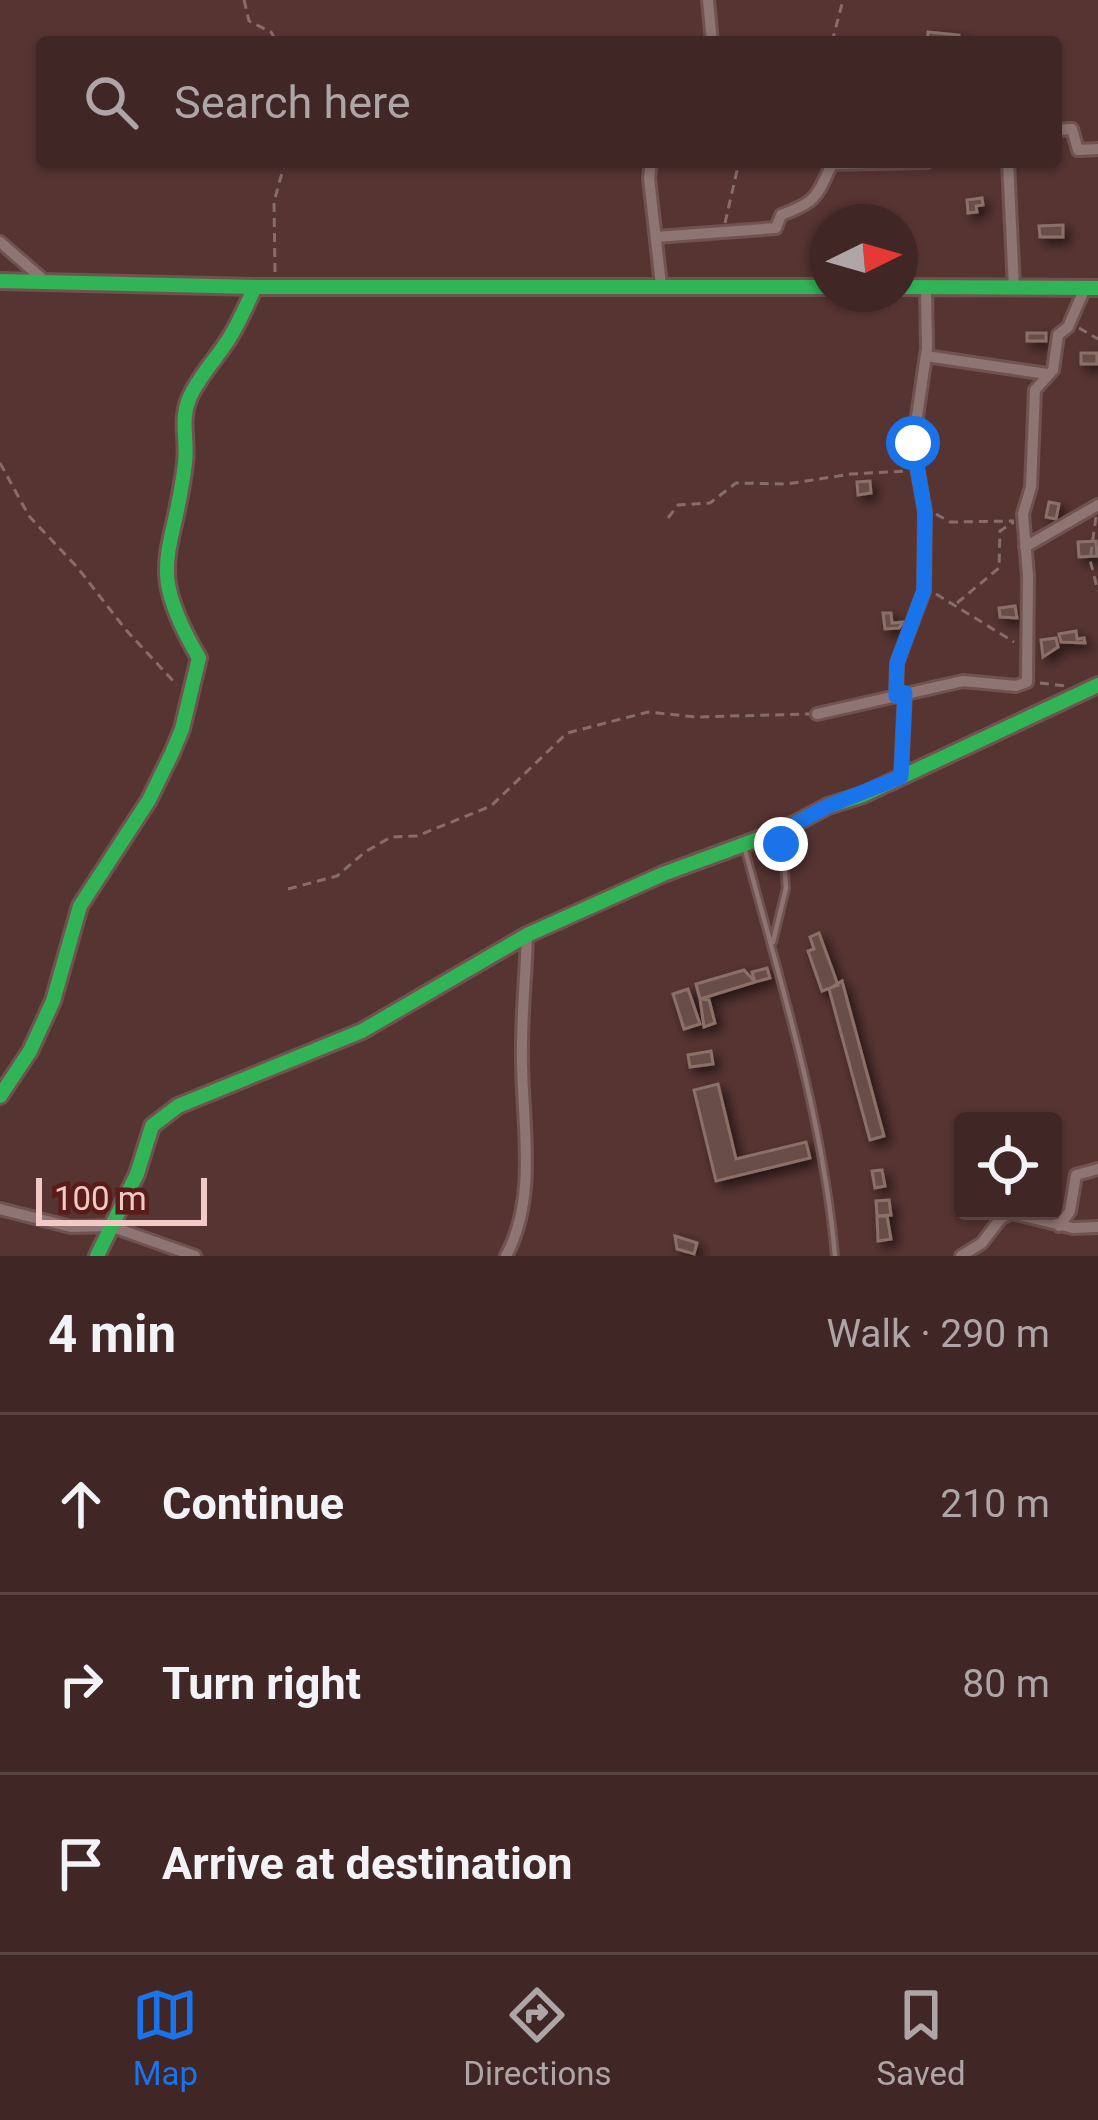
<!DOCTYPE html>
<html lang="en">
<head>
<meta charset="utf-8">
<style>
	body { margin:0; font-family:Roboto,sans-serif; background:#472f2e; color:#f1f3f6 }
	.controls { position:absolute; right:36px; bottom:36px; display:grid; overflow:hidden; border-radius:12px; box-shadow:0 3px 9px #0004 }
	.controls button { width:108px; height:108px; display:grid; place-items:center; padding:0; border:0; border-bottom:3px solid #594443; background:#402726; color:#f1f3f6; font:60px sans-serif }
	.compass { position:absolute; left:810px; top:204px; width:108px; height:108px; border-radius:50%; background:#402726; box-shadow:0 3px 9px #0004; rotate:85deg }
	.scale { position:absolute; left:36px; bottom:30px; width:171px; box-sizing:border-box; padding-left:12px; border:6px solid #f1cac5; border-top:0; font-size:33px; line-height:42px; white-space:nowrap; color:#f1cac5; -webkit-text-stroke:9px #591c19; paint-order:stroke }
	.stop { position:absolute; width:36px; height:36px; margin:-27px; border:9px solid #1a73e8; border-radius:50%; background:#fff }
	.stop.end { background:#1a73e8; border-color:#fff; box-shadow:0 3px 12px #0008 }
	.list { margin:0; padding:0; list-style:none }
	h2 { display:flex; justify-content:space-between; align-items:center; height:156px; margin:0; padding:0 48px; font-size:51px }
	h2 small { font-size:39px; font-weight:400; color:#aea5a7 }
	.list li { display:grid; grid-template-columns:78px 1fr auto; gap:36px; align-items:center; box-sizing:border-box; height:180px; padding:0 48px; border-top:3px solid #594443 }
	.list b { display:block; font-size:45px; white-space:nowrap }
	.list em { font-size:39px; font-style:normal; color:#aea5a7 }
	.icon { flex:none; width:66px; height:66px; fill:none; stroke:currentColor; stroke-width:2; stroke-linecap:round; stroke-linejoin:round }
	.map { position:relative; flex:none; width:1098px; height:1256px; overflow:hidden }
	.search { position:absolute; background:#402726; box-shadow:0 3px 9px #0004; left:36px; right:36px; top:36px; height:132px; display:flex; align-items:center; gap:30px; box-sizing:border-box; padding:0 42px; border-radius:12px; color:#aea5a7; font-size:45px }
	.sheet { height:696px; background:#402726 }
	nav { display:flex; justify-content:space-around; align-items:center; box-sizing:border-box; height:168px; border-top:3px solid #594443; background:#402726; font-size:33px; color:#aea5a7 }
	nav a { display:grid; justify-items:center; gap:6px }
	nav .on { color:#1a73e8 }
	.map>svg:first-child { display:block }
	.building { fill:#694e48; stroke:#8b6f68; stroke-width:3; filter:url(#shadow) }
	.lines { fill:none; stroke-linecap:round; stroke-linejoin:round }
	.lane-casing { stroke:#705250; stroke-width:10 }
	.street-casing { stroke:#705250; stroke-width:16 }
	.fast-casing { stroke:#705250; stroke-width:20 }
	.path { stroke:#866d6b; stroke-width:3; stroke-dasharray:9 6; stroke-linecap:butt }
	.lane { stroke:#8e7472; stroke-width:4.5 }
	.street { stroke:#8e7472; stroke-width:10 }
	.fast { stroke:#30b455; stroke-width:14 }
	.route { stroke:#1a73e8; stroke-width:15 }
</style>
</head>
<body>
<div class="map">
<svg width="1098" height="1256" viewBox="0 0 1098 1256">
	<defs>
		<filter id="shadow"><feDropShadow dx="5.5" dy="5.5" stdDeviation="6" flood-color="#0009"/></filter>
	</defs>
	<rect width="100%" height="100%" fill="#563432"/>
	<!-- building -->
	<path class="building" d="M928 32 959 35 958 42H927Z
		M982 198 983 205 976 206 977 212 968 213 967 200Z
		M1063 225V237H1040L1039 226Z
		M1027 333H1046V341H1027Z
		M1081 353H1097V364H1081Z
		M870 481 871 493 858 495 857 482Z
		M1049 502 1059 504 1056 519 1046 517Z
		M1096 541 1097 556 1079 557 1078 542Z
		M1015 606 1017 618 1000 617 999 608Z
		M883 613H891L892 623 903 622 899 628 885 629Z
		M1076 631 1077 639 1084 638 1085 643 1061 642 1059 634Z
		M1056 638 1058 647 1043 657 1041 640Z
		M819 933 838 985 822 991 808 951 814 949 810 937Z
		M767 968 770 978 755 982 752 972Z
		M744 970 755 982 700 999 696 984Z
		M842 981 884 1136 870 1140 829 989Z
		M688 989 700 1024 684 1029 673 994Z
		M700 999 709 1000 715 1023 704 1027Z
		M711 1051 713 1064 690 1067 688 1055Z
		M718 1084 736 1159 806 1142 810 1158 716 1181 694 1090Z
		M882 1170 885 1186 875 1188 872 1171Z
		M889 1200 891 1215 877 1216 876 1201Z
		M877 1216H887L891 1239 878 1241Z
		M675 1236 697 1243 694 1254 677 1249Z"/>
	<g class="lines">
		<defs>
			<path id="lane" d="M744 846C780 981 823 1117 835 1256
				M773 942 786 888 782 836"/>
			<path id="street" d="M708 0 712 42
				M1056 130 1072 129 1078 150 1098 149
				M651 162 649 178 661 285
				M1008 162 1014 288
				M656 237 776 228 781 215C818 201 816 197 832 164L927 162
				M0 242 45 281
				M926 356 1047 374
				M1025 547 1098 505
				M896 696 897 663 924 591 925 512 913 444 927 348 926 288
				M817 714 963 681 1016 686 1027 682 1028 576 1023 514 1031 487 1035 390 1053 370 1058 335 1068 327 1085 288
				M901 777 905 693
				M0 1209 71 1227 110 1226 195 1256
				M1059 1226 1070 1211 1076 1175 1098 1169
				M506 1256C540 1194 520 1114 522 1046 522 1009 526 972 527 935
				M961 1256 982 1243 1001 1218 1012 1213 1073 1228 1098 1227"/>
			<path id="fast" d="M0 281 255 287H828
				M900 287 1098 288
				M0 1096 30 1051 53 1001 80 906 149 800 172 753 182 729 199 658C144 564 174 558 185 463 188 441 180 421 189 399 198 377 218 357 230 337 240 321 247 304 255 287
				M97 1256 137 1174 152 1126 178 1106 362 1031 527 935 663 874 783 830 828 806 863 795 1098 685"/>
		</defs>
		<!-- lane casing -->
		<use href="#lane" class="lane-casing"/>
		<!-- street casing -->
		<use href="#street" class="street-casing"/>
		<!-- fast casing -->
		<use href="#fast" class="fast-casing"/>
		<!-- path -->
		<path class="path" d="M244 0 249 21 271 32 277 42
			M832 42 843 0
			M725 223 739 162
			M275 272 274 202 285 162
			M1079 328 1098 339
			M0 463 29 516 77 567 126 630 177 685
			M936 514 950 522 1014 521
			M1096 517 1090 560 1098 591
			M668 518 678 505 710 503 736 483 787 484 851 474 909 471
			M936 594 1014 642
			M957 603 999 568 1000 531 1014 522
			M1040 683 1066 686
			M288 889 337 876 365 852 391 837 417 836 491 806 567 733 648 712 696 717 809 714"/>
		<!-- lane -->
		<use href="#lane" class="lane"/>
		<!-- street -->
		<use href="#street" class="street"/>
		<!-- fast -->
		<use href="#fast" class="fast"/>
	</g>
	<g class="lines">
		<!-- route -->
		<path class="route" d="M781 844 784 830 828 806 901 777 905 693 896 696 897 663 924 590 925 512 913 443"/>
	</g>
</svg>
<div class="controls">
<button><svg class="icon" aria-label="locate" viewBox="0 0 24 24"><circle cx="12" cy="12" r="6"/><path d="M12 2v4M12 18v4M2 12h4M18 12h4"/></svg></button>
</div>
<svg class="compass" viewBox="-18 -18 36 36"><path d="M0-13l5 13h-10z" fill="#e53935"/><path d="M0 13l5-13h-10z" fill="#aea5a7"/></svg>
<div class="scale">100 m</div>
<div class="stop" style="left:913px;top:443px"></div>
<div class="stop end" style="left:781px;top:844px"></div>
<div class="search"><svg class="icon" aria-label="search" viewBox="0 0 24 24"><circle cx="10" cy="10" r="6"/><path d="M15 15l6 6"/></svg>Search here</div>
</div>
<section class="sheet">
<h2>4 min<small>Walk · 290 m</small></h2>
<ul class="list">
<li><svg class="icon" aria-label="ahead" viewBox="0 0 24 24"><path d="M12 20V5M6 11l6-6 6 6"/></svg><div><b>Continue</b></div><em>210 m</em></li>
<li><svg class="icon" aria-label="right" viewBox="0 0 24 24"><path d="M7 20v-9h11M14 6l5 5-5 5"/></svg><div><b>Turn right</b></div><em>80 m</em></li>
<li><svg class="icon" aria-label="arrive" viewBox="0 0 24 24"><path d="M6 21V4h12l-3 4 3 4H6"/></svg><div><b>Arrive at destination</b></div></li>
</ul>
</section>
<nav>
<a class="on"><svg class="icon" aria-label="map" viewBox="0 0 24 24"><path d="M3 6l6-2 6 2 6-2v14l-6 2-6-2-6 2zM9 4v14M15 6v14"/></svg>Map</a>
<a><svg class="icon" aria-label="directions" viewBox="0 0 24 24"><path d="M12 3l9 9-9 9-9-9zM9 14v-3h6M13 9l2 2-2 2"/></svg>Directions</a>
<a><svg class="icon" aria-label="saved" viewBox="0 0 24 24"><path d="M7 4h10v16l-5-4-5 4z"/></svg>Saved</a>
</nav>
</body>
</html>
